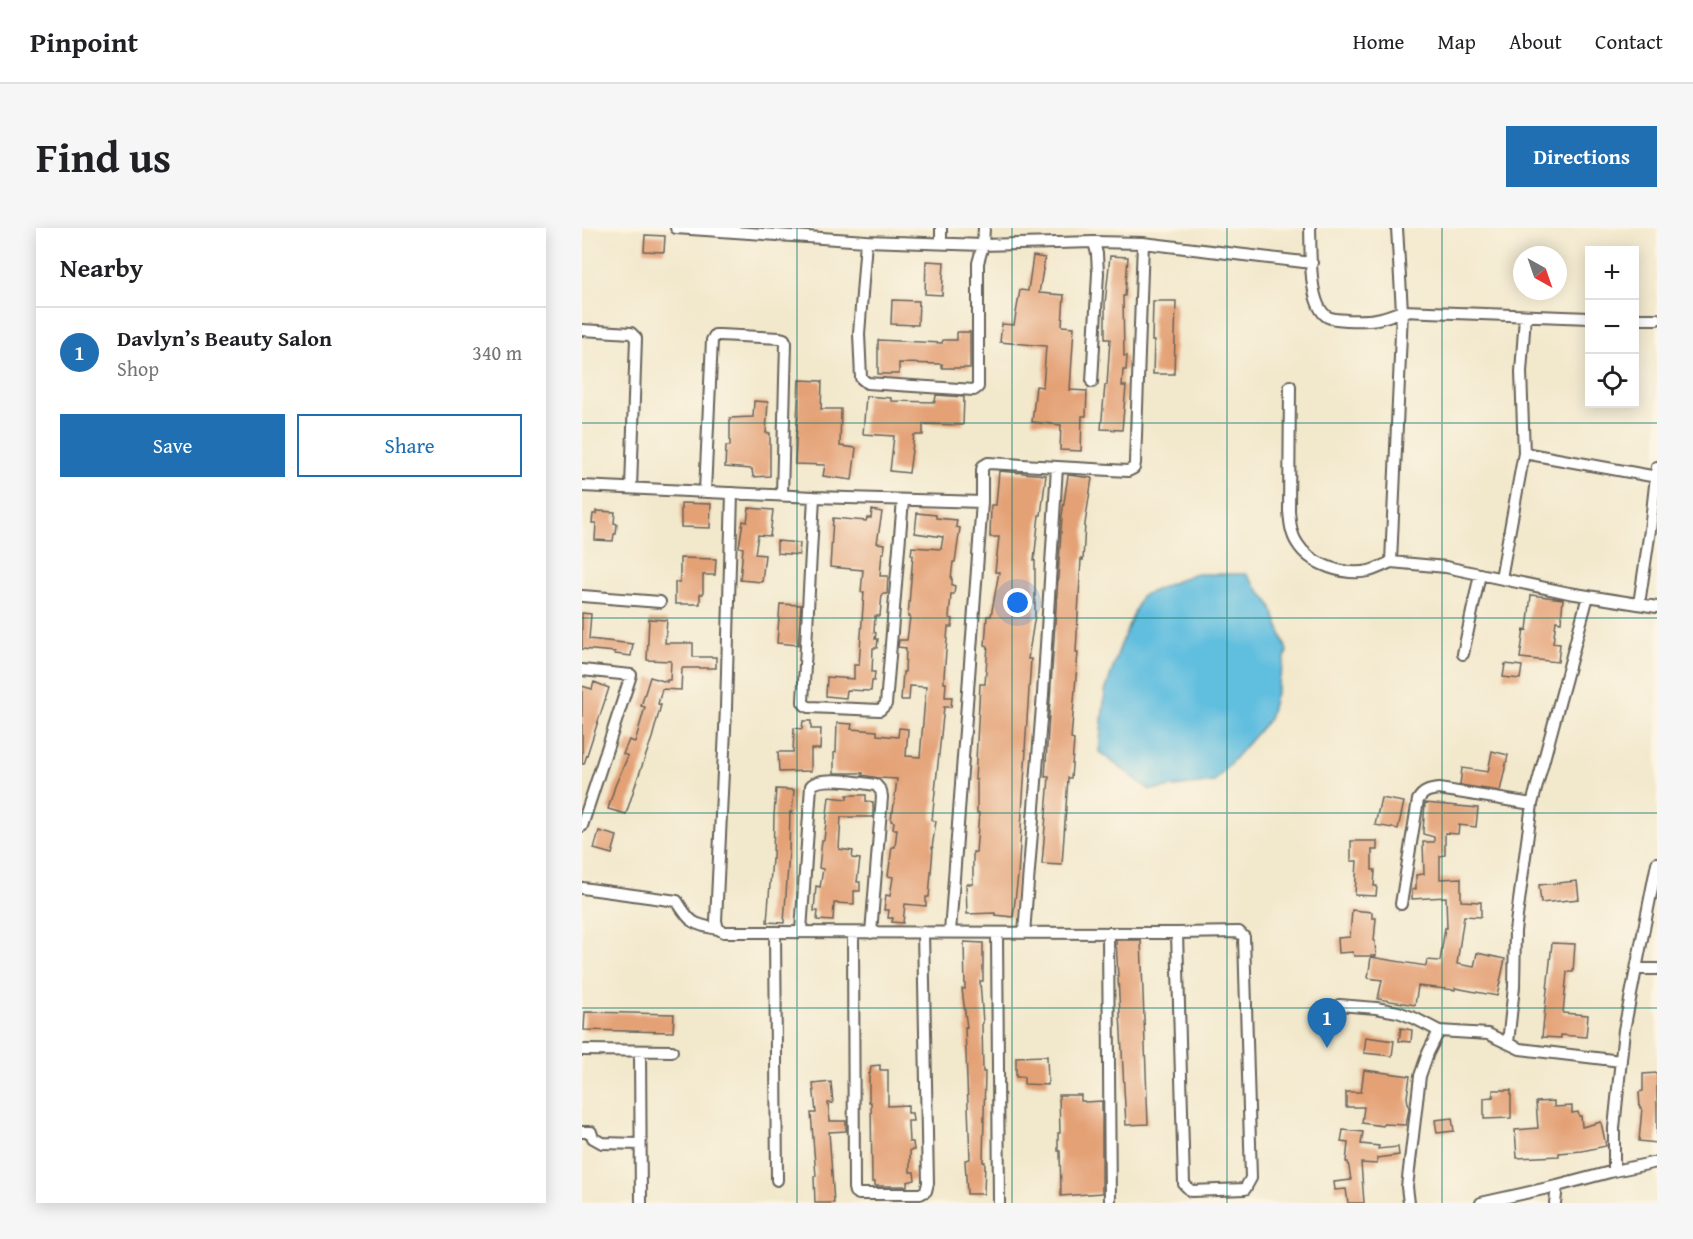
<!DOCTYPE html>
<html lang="en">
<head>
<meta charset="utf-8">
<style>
	body { margin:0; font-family:"Gentium Book Plus",serif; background:#f6f6f6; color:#202124 }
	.controls { position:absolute; right:18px; top:18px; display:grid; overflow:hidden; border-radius:0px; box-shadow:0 3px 15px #0003 }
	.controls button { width:54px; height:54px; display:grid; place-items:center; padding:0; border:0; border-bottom:2px solid #e0e0e0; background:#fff; color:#202124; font:30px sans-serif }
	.compass { position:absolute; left:931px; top:18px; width:54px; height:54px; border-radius:50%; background:#fff; box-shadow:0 3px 15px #0003; rotate:140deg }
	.you { position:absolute; left:436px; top:375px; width:21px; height:21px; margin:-15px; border:4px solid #fff; border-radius:50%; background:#1a73e8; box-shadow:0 0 0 9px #1a73e833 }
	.badge { display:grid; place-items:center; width:39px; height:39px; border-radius:50%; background:#1f6fb2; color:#fff; font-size:20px; font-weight:700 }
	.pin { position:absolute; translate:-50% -50px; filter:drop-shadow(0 2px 3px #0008) }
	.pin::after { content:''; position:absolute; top:32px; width:21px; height:18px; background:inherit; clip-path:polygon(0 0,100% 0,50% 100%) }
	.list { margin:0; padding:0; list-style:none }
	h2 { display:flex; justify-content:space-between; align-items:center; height:78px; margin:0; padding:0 24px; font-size:26px }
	h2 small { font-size:20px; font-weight:400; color:#757577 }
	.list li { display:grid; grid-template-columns:39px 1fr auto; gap:18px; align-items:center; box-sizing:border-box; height:90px; padding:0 24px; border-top:2px solid #e0e0e0 }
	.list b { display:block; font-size:22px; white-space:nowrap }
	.list p { margin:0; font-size:20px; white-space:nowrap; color:#757577 }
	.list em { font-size:20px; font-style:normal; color:#757577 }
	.actions { display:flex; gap:12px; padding:18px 24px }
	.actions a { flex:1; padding:14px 0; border:2px solid #1f6fb2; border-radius:0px; text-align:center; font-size:21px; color:#1f6fb2 }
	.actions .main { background:#1f6fb2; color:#fff }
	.icon { flex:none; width:33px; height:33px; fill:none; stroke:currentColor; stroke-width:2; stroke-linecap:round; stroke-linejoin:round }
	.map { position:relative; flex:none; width:1075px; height:975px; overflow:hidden; border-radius:0px }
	header { display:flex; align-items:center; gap:36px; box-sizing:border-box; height:84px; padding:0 30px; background:#fff; border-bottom:2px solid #e0e0e0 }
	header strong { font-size:28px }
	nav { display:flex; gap:33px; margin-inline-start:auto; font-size:21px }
	.intro { display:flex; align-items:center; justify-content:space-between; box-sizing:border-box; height:144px; padding:0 36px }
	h1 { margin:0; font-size:42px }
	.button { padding:15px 27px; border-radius:0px; background:#1f6fb2; color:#fff; font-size:21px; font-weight:700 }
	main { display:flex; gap:36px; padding:0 36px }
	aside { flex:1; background:#fff; border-radius:0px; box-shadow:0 3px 15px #0003 }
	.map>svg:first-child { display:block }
	.water { fill:#61bedf; stroke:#3e6d7e; stroke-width:1.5 }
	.building { fill:#e4a176 }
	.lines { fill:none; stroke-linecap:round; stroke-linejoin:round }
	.minor-casing { stroke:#67635a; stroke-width:14 }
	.minor { stroke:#fff; stroke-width:10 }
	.grid { fill:none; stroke:#0f766e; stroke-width:1.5; stroke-opacity:0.55 }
</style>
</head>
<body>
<header>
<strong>Pinpoint</strong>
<nav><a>Home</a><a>Map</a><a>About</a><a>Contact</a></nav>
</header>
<div class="intro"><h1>Find us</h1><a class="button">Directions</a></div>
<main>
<aside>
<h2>Nearby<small></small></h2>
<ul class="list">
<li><span class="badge">1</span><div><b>Davlyn’s Beauty Salon</b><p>Shop</p></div><em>340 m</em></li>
</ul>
<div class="actions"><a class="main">Save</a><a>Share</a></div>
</aside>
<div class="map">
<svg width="1075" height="975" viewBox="0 0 1075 975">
	<rect width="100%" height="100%" fill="#fcf5e5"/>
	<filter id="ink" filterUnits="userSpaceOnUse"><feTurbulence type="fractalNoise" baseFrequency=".0167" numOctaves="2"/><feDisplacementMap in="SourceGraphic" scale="12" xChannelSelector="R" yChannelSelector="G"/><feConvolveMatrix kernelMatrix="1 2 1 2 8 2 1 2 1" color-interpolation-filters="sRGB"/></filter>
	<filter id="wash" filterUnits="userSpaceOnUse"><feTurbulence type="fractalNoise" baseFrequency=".008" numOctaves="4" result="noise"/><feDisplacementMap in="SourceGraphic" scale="24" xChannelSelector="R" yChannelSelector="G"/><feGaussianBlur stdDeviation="1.35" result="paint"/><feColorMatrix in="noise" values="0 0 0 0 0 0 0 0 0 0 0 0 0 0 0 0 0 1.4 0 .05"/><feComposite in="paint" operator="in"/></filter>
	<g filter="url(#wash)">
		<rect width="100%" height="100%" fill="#f2e8cc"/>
		<!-- water -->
		<path class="water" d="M611 346H664L689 377 705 423 687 491 632 554 568 562 517 524 523 464 539 416 559 368Z"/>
		<g id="blocks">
			<!-- building -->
			<path class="building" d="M63 7 83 8 82 24 62 23Z
				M451 28 463 30 457 65 482 67 480 98 492 99 488 162 505 163 504 188H500L499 223 478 222 479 197 450 194 454 158 461 159 464 118 418 114 420 96 432 97 438 62 446 63Z
				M528 28 546 29 543 68H541L542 128H545L544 142H541L540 158H544L540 202 519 201 523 157H525L528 111H523V76Z
				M344 33 362 34 360 67 343 66Z
				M310 72 337 73 336 97 309 96Z
				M571 73H594L592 146H571L572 113H570Z
				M375 104H388V140H360V136L317 135V146H296V112L360 115 361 112H375Z
				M217 152 240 153 239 181H259L258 218 274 220 270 252 241 248 243 237 213 236Z
				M354 167 382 169 381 197 341 196V207H332L327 245 308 243 312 208 281 206 284 168 309 170V173L353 174Z
				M172 173 186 174 184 205H188V248L171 249 170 241 143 239 144 218H148V190L171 189Z
				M417 243 464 247 459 287H457L452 333H453V387L446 431H449L443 522H444L436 648 431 689 413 687V685L385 686 384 656H391V624H394L397 585H395V552H393L398 456H403L406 418 403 417 405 388H409L417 344H413L417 309H408L409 277H414Z
				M486 247 510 250 503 296 501 332 499 331 494 424H496L489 511 492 512 489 550H486L480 637 460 636 467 549H463L480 288Z
				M99 275 129 276 128 300 99 299Z
				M167 280 191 282 188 308 176 307 173 326 183 327 180 354 158 352 161 320 157 319 161 293 165 294Z
				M290 282 300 284 295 315 303 316 302 325H300L298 348H306L305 366H300L298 388H293L292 404 294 405 293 411H296L295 420H291L290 444H293L292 453H290L289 463 265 462 264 470 244 468 245 449 272 451V437H277L282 364H279L281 342 248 339 251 290 284 293 285 290H289Z
				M14 283 33 284 32 295 35 296 34 306H32L31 313 13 312 14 295H10L11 286H14Z
				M335 285 354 287V290L375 292 374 299 378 300 373 334H371L369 351H370V357L373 358 372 366H369L367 390 371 391 370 399H366L362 448V455H364L363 469H370L369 479H362L350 592 354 593 350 620H351L347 669H344V678L323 676 321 695 310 694 311 690H306L307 682H302L304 667 308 668 311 649 306 648 310 619H313L315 601H311L312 594 309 593 310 584H311L315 551 297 550 280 547 281 545H252V525L254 524 255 495 270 496 269 501 295 503V507L316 509 317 500 326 501 324 528 338 529 344 459 328 458 327 472H319L321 444H323L324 420 316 419 317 412H325L328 389H326L331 327H329L330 319 359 321 361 309 333 305Z
				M195 313 218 315 217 327 195 325Z
				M98 330 134 331 133 347H121V366H118V376H93V354H98Z
				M949 367 981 371 979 394 974 393 971 415 978 416 976 434 938 430 942 401 945 402Z
				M198 376 219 377 216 417 195 415Z
				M0 385 9 386 7 411 51 416 49 428 33 426V424L0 421Z
				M67 391 85 392 83 415H111V429H134V440H100L99 462 80 461 76 476 79 477 70 510 54 555 44 586 26 581 33 558 46 528 41 526 47 512 53 514 63 479 59 478 68 449 85 454V452H88L89 433 65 432Z
				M923 436 940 438 938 451 921 449Z
				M12 454 27 460 2 536H0V458L10 461Z
				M221 493H229V501H239L238 521H229V543L197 544 196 524H211L212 500 220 501Z
				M910 523 926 527 918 563 878 557 880 540 906 544Z
				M194 561 212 562 210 585 208 584 207 624 202 695 185 694 190 631H191L192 588Z
				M265 567H284V573L291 574V589H259L257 621 271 623 270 630 278 631 275 654H278V663H272V676L252 675 251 693 235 692 236 683H232L234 658 238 659 241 641 237 640 240 612H242L247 569 265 571Z
				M799 570 822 574 816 601 793 597Z
				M843 575 896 580 894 599 877 597 876 606 863 605V627L858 628V651L879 650V673L899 674V689L882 688 875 736 892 739 895 725 923 731 915 768 873 760V762L836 758 833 777 796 771 800 752 786 750 789 729 844 738 845 732 858 733 863 700H865L864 669 830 671V662L834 661V647L842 646 841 614H852V609L841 606V603Z
				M17 603 35 608 30 626 12 621Z
				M769 613H795V622H790V642H793L792 658H795L794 668 773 667 775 633H769Z
				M995 653 997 671 959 675 957 657Z
				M770 682 790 684V690H794L792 713H793L794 728H772L771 724 757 725 756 710 768 709Z
				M534 712H559L566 896 544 897Z
				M382 714 401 715V753H398L401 795 400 796 401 844H403L401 934H403L402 966H385L383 932 388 931 383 799 385 800 380 761H383Z
				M970 715 993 716 991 744H985L981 785 1006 787 1004 809 979 807V810L960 809Z
				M3 784 92 786 91 804 2 802Z
				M819 800 830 802 829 814 817 813Z
				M784 809 812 813 810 828 782 825Z
				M465 828 466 857 442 856V849H434V829Z
				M298 837V842H306V878L326 877V885H330L331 893H326V895L327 914H331L332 922H328V944H332L333 952 325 954V958H293V954H290L289 874H287V846H288L289 838Z
				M782 842 828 848 825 869 827 881 824 897 802 896 801 898 780 895 782 879H764V864H779Z
				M1075 845V915L1057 913 1060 880H1058L1057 864 1061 863V846Z
				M249 854 251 875H246L248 893H264V903L247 904 252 975H233L232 948H234L229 885H234L231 856Z
				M911 862H929V890L902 891V870L911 869Z
				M477 867H499V873H502L503 874 520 873V965L479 968 478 923H476V905H478Z
				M972 873V879L990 878V885L996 884 997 888H999L1000 899 1019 894 1024 918 1000 923 977 925V928L935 930 933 902 956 900 954 874Z
				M870 890 872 903 855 905 853 892Z
				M761 902 781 904 779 916 797 918 796 921 816 919 817 927 795 930V936L779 935 782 975H766L764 961 753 962 752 954 769 952 766 934H764L766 915 759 914Z"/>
		</g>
	</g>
	<g filter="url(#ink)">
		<use href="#blocks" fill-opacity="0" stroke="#67635a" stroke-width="1.5"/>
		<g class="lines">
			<defs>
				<path id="minor" d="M94 0 284 13 401 17 512 14 561 15 730 35
					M728 0C729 22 726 78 746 89 752 92 759 91 765 92 790 93 797 92 820 83L809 334 864 339 987 365 1075 379
					M815 0 820 83 1008 90
					M284 13 277 106 279 150 285 155 392 162 396 159V35L401 17 402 0
					M359 14V0
					M1052 91H1075
					M0 102 49 105 54 110 49 260
					M510 154 516 45 515 26 512 14
					M708 158 707 283C708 294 709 306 715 315 728 337 763 348 787 343 794 341 802 337 809 334
					M942 225 1075 249
					M0 258 232 269 400 274
					M123 263 130 112 133 107H137L198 110 202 111 204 115 200 267
					M150 265 144 480 134 693 136 701 142 704 595 705 657 704 662 709 669 950 663 961 609 963 602 956 595 705
					M232 269 221 474 223 477 227 479 298 482 304 476 321 272
					M919 350 942 225 939 144 943 88
					M0 368 78 374
					M1057 376 1068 302 1075 239
					M881 426 898 346
					M0 442 49 447 0 598
					M0 660 95 673C109 696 111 696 136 701
					M819 676 836 572C841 563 848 562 857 561L950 576
					M219 703 229 558C239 547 279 555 294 557L299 563 300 569 289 705
					M193 704 195 952
					M368 704 400 274V242L401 238 406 235 546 243 552 240 553 235 561 15
					M271 705 272 960 273 964 277 966H338L344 963 346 955 341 704
					M415 705 417 975
					M442 705 461 466 475 239
					M526 705 528 975
					M1054 741H1075
					M757 777 794 780 816 784 832 790 857 803 906 806 938 821 1039 833
					M926 815 932 759 933 703 950 576 1006 368
					M0 822 90 823
					M58 823 59 975
					M0 904H9L11 910 20 915 58 916
					M1032 943V900L1042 802 1075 635
					M827 975 825 959 838 848 846 825 857 803
					M899 975 975 958 1032 943 1075 934
					M973 975 975 958"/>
			</defs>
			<!-- minor casing -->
			<use href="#minor" class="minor-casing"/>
			<!-- minor -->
			<use href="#minor" class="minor"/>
		</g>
	</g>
	<!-- grid -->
	<path class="grid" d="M215 0V975M430 0V975M645 0V975M860 0V975M0 195H1075M0 390H1075M0 585H1075M0 780H1075"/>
</svg>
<div class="controls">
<button>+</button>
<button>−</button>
<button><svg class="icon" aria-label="locate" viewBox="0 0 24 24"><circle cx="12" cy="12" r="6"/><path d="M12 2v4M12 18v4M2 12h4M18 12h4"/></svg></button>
</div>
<svg class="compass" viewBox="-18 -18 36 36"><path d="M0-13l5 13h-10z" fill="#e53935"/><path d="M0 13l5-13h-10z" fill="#757577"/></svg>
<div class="you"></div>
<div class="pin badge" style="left:745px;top:820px">1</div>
</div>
</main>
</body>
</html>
